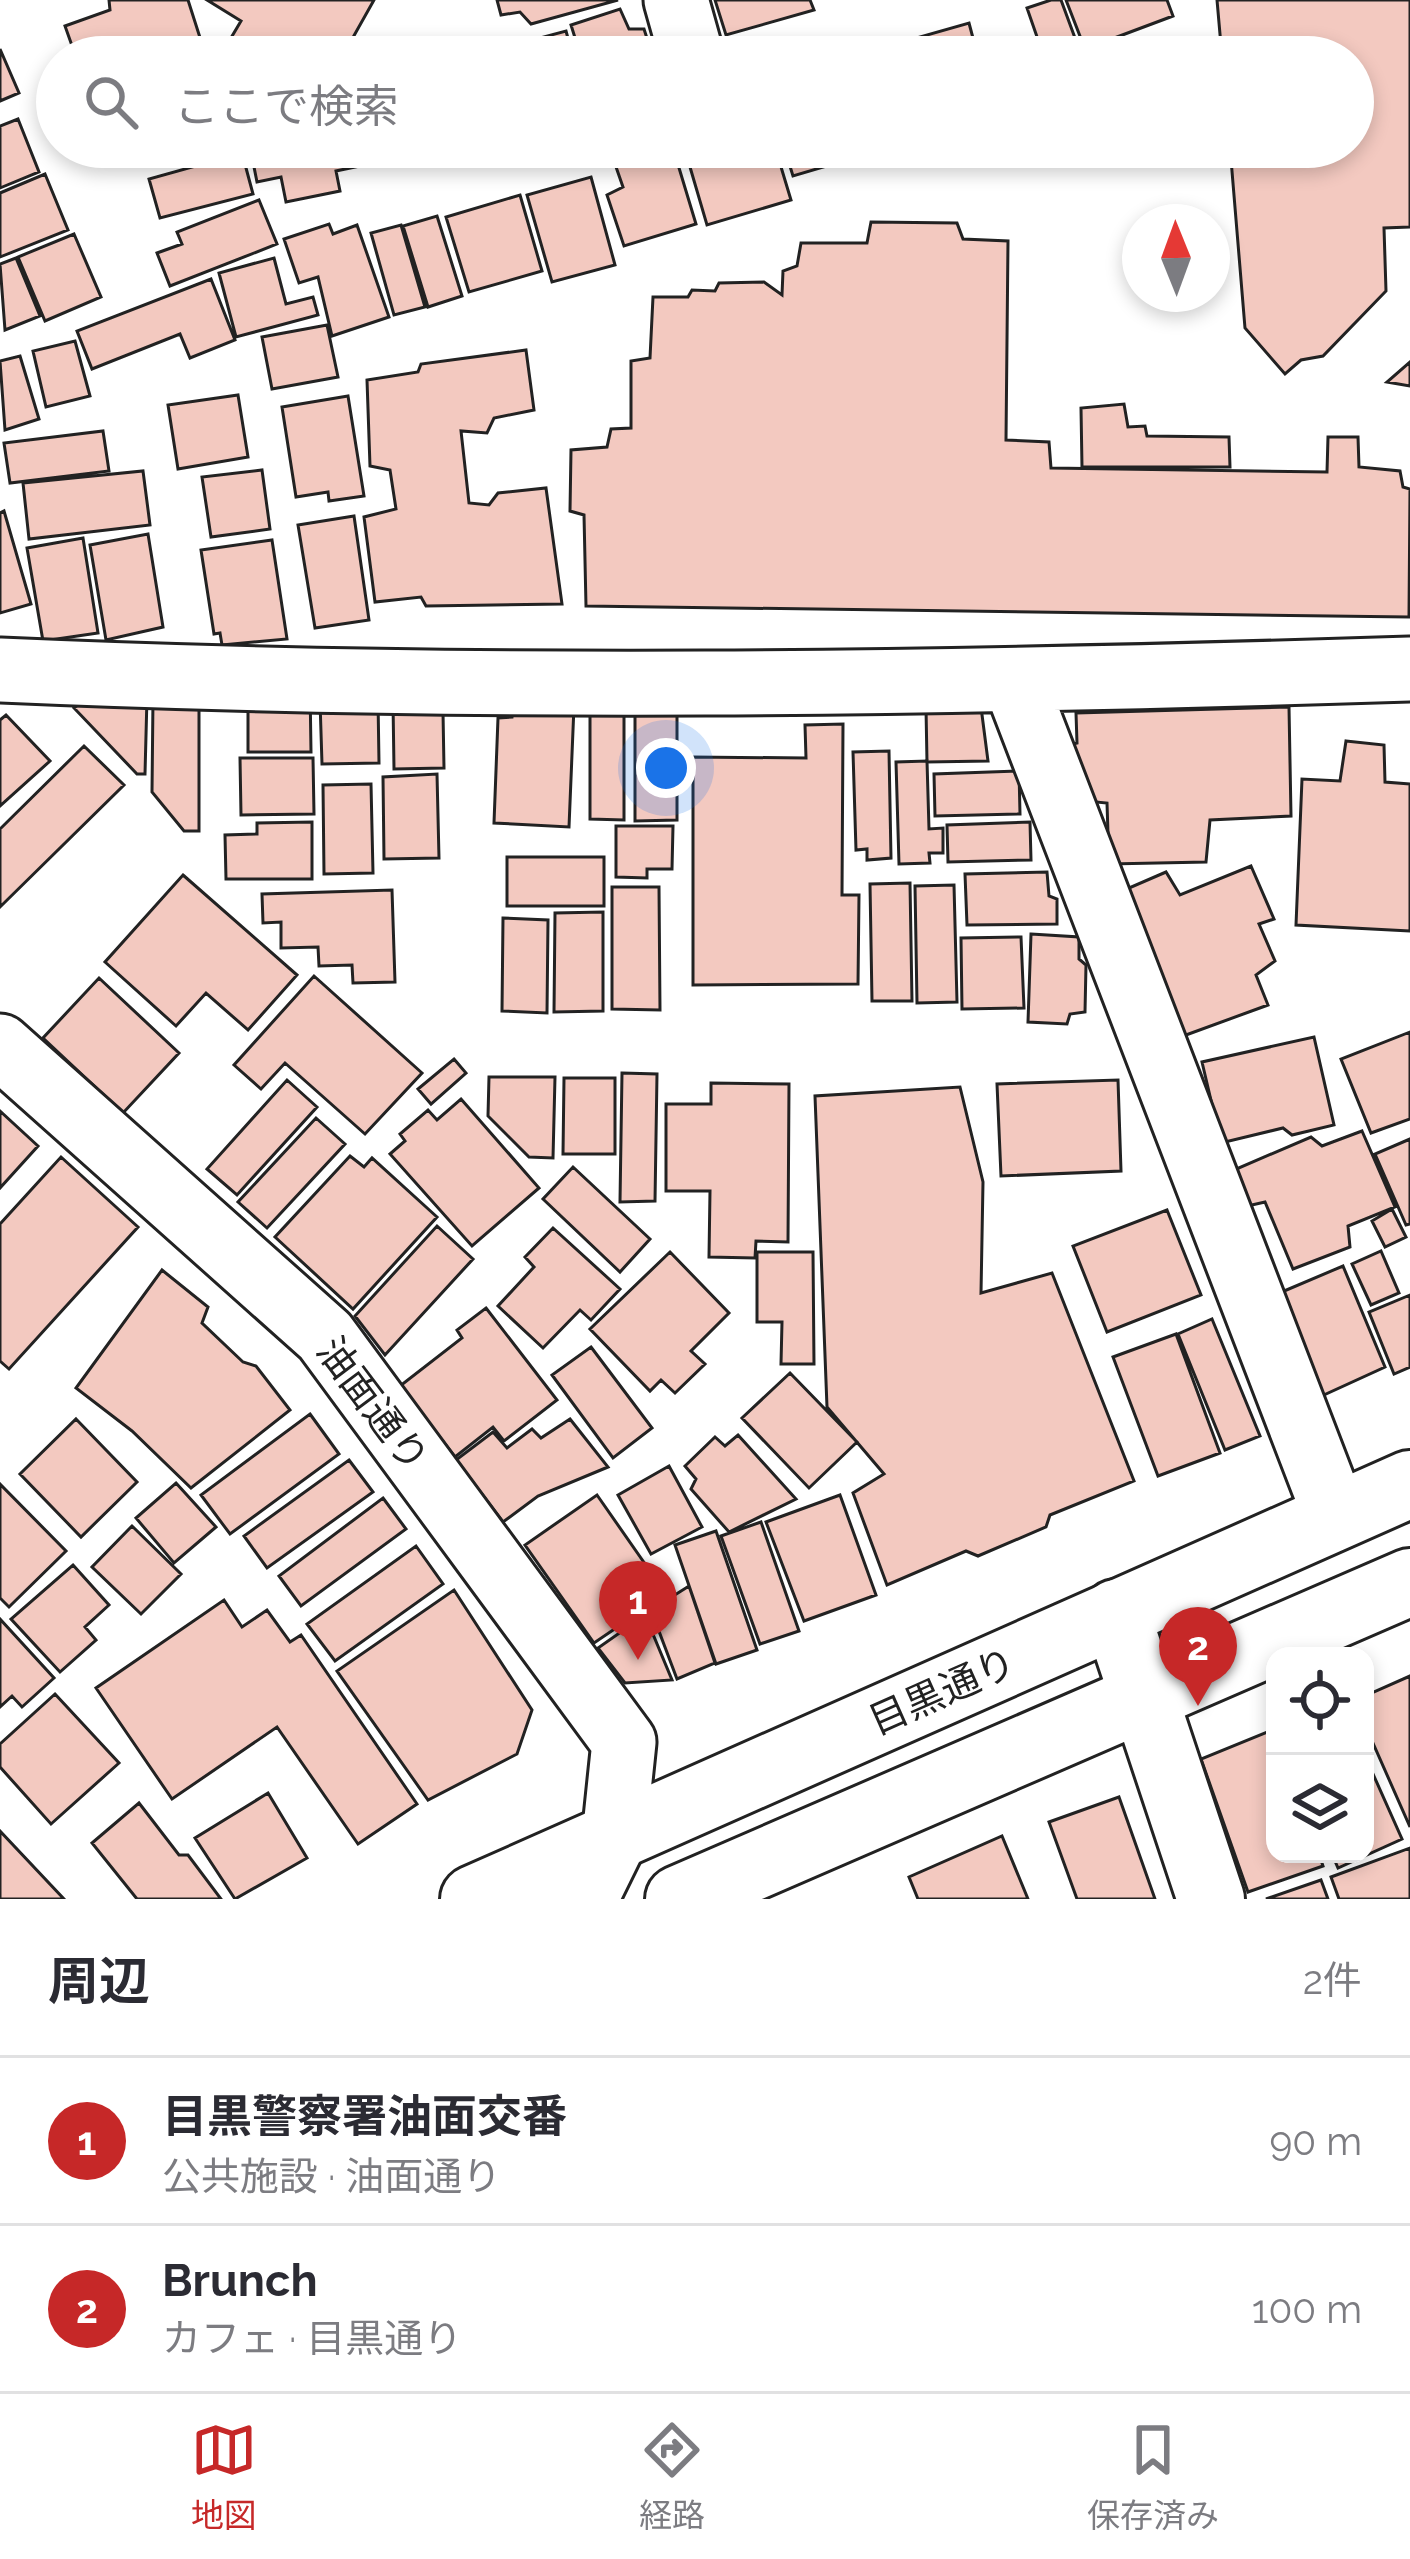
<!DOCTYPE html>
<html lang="ja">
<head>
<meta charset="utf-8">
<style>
	body { margin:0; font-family:Raleway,"Noto Sans JP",sans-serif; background:#f7f7f7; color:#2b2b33 }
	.controls { position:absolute; right:36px; bottom:36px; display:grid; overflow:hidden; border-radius:24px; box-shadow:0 6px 18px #0003 }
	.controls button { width:108px; height:108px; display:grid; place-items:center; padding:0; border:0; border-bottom:3px solid #e1e1e2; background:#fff; color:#2b2b33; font:60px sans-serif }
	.compass { position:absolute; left:1122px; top:204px; width:108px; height:108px; border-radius:50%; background:#fff; box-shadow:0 6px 18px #0003; rotate:359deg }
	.you { position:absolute; left:666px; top:768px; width:42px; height:42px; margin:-30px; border:9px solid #fff; border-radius:50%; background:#1a73e8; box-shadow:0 0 0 18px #1a73e833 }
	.badge { display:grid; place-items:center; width:78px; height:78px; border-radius:50%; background:#c62828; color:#fff; font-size:39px; font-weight:700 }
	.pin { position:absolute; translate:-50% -99px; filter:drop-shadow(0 3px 6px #0008) }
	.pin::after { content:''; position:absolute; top:63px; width:42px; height:36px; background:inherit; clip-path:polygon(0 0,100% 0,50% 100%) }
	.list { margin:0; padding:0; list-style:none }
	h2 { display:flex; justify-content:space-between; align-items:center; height:156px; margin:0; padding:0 48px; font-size:51px }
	h2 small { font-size:39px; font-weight:400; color:#7c7c81 }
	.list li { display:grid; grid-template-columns:78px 1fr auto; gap:36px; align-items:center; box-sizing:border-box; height:168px; padding:0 48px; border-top:3px solid #e1e1e2 }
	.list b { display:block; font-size:45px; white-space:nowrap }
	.list p { margin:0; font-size:39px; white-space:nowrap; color:#7c7c81 }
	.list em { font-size:39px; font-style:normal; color:#7c7c81 }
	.icon { flex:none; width:66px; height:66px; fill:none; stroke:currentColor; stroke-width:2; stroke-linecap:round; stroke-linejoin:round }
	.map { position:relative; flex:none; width:1410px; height:1899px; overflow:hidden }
	.search { position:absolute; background:#fff; box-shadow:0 6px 18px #0003; left:36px; right:36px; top:36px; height:132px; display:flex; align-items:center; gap:30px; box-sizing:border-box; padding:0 42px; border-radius:66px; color:#7c7c81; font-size:45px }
	.sheet { height:492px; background:#fff }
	nav { display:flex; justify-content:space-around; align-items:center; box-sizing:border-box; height:168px; border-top:3px solid #e1e1e2; background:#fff; font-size:33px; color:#7c7c81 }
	nav a { display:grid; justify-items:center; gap:6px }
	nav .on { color:#c62828 }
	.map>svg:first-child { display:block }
	.building { fill:#f3c9c0; stroke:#222; stroke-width:3 }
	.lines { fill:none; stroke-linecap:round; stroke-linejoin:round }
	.street-casing { stroke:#222; stroke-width:69 }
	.secondary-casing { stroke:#222; stroke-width:72 }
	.primary-casing { stroke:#222; stroke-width:72 }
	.street { stroke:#fff; stroke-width:63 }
	.secondary { stroke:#fff; stroke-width:66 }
	.primary { stroke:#fff; stroke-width:66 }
	.labels { text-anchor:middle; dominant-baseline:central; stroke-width:9; stroke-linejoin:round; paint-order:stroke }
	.street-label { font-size:39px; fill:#222; stroke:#fff }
</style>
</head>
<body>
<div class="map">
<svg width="1410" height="1899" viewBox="0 0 1410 1899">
	<rect width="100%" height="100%" fill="#fff"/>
	<!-- building -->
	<path class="building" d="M109 0H188L203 47 188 52 190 57H76L65 26 110 10Z
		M207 0H374L342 57H254L228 43 241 21Z
		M497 0H618L531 24 520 12 501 15Z
		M715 0H810L814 10 726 35Z
		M1051 0H1061L1082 57H1044L1027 8Z
		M1066 0H1167L1173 16 1085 49Z
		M1217 0H1410V227L1384 228 1386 291 1323 356 1301 360 1285 374 1245 328 1230 147H1353V57H1222Z
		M620 9 629 29H644L653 57H581L571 25Z
		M969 23 978 57H868L867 52Z
		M566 31 573 57H509L506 47Z
		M0 49 19 93 0 101Z
		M18 119 39 172 0 188V126Z
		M132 147H183L140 165Z
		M250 147H396L398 158 336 171 340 191 286 202 281 177 257 182Z
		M696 147H775L791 200 707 225 685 150Z
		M784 147H880L881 150 793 176Z
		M673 148 696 224 624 246 607 195 623 187 615 164Z
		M242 153 253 194 160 218 149 179Z
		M45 174 68 230 0 257V193Z
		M591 177 615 265 552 282 527 195Z
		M520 195 542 271 469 292 446 217Z
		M259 200 277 244 170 286 157 253 182 244 177 232Z
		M437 216 462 296 428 307 403 226Z
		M871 222 957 223 963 239 1008 241 1006 440 1049 442 1051 468 1327 472 1328 437H1358L1359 467 1400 471 1403 487 1410 489 1409 617 586 606 584 515 570 511 571 450 607 447 611 429 631 428V361L650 358 653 297H688L692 290 715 291 719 283 764 282 782 295 783 271 797 266 801 243H867Z
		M329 224 333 234 357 225 389 317 332 336 318 277 299 283 284 239Z
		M401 225 425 307 394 315 371 233Z
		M74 234 101 297 45 321 18 257Z
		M16 258 40 316 5 330 0 264Z
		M274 258 286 304 313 297 318 315 236 337 219 273Z
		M211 279 235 340 190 358 180 334 92 369 77 331Z
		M327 325 338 377 272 389 262 337Z
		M75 341 90 396 46 407 33 351Z
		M526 350 534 410 494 418 487 433 461 431 469 503 489 505 498 493 546 488 562 604 426 606 421 597 375 602 364 517 396 509 390 470 370 466 367 380 418 372 421 364Z
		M20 356 39 419 5 430 0 361Z
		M1410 362V386L1387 382Z
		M238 395 248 457 178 469 168 405Z
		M348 396 364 496 329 501 328 492 296 497 282 407Z
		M1124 404 1128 427 1145 426 1147 436 1229 437 1230 467H1082L1081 408Z
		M103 431 109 471 10 483 4 443Z
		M262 470 270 529 211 537 202 477Z
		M143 471 150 525 29 539 23 483Z
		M4 511 31 604 0 613V513Z
		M354 516 369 620 315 628 298 525Z
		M148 534 163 627 106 640 90 545Z
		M83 538 98 633 43 641 27 548Z
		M272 540 287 639 222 645 220 633 214 634 201 550Z
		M310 686 311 752H248V703Z
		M90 695 147 697 145 774H137L74 708Z
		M153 699 199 701V831H184L152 792Z
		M378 700 379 763 322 764 320 701Z
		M393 702 443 712 444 768 394 769Z
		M635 702 677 703V820L635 821Z
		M513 703 574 706 569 827 494 823 498 718 512 717Z
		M590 704 624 705V820L590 819Z
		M981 707 988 761 927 762 926 708Z
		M1289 707 1291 816 1210 820 1206 862 1109 864 1107 803 1065 799 1064 746 1077 743 1076 713Z
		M6 715 50 761 0 806V720Z
		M843 724 842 895H859L858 984 693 985V757L806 758 805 725Z
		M1346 741 1384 745 1385 782 1410 784V931L1296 925 1302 779 1340 781Z
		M84 746 124 785 0 907V829Z
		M889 751 891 858 867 860V849L856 850 853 752Z
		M240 758H313L314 814 241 815Z
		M927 761 929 829 943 828V853H929L930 863 899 864 896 762Z
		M1019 771 1020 814 935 816 934 774Z
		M437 774 439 858 384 859 383 777Z
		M371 784 373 873 324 874 323 785Z
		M312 822V879H226L225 835 257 834V823Z
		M1030 822 1031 860 948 862 947 825Z
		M616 826H673L672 869H647V878L616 877Z
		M507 857H604V906H507Z
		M1251 866 1274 919 1259 924 1275 961 1256 975 1268 1005 1175 1039 1115 894 1166 872 1180 895Z
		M1047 872 1049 896 1057 899V924L967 925 965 874Z
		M183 875 297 975 248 1030 206 993 176 1026 105 962Z
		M910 883 912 1001H872L870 884Z
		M954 885 957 1002 917 1003 915 886Z
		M612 887H659L660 1010 612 1009Z
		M392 890 395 982 353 983 352 965 319 966 318 947 281 948V922L263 923 262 894Z
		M603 912V1011L554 1012 555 913Z
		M503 918 548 920 547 1013 502 1011Z
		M1031 934 1079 937V959L1086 965 1085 1012 1070 1014 1067 1024 1028 1022Z
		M1021 937 1024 1008 962 1009 961 938Z
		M314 976 422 1073 365 1134 285 1063 261 1089 234 1065Z
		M99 978 179 1053 123 1113 43 1038Z
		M1410 1032V1119L1371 1133 1341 1059Z
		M1314 1037 1334 1125 1292 1135 1283 1128 1221 1143 1202 1062Z
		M454 1059 466 1073 431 1104 418 1089Z
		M622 1073 657 1074 655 1201 620 1202Z
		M489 1077H555L553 1158 529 1157 488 1116Z
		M564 1078H615V1154H563Z
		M287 1080 317 1107 237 1195 207 1169Z
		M1118 1080 1121 1171 1001 1176 997 1084Z
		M711 1083 789 1084 788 1242 756 1241 755 1258 709 1257 710 1191H666V1104H711Z
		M960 1087 983 1182 981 1293 1052 1273 1134 1481 1050 1515 1046 1527 978 1556 966 1551 887 1585 853 1493 884 1474 827 1407 815 1096Z
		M461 1099 539 1188 472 1246 390 1154 405 1141 400 1134 428 1110 437 1120Z
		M0 1111 38 1146 0 1188Z
		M316 1118 345 1144 267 1228 238 1202Z
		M1362 1131 1395 1207 1348 1226 1350 1247 1293 1269 1265 1202 1243 1207 1227 1173 1311 1137 1322 1146Z
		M1410 1139V1224L1406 1225 1375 1154Z
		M350 1156 364 1167 372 1158 437 1217 353 1309 275 1237Z
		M61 1157 138 1227 9 1369 0 1361V1224Z
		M573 1167 650 1239 620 1272 543 1199Z
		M1392 1209 1406 1237 1385 1247 1372 1221Z
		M1167 1210 1201 1295 1107 1332 1073 1246Z
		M437 1226 473 1259 385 1355 355 1316Z
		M553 1228 620 1289 591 1320 580 1310 543 1348 498 1306 534 1267 525 1257Z
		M1381 1251 1399 1293 1371 1305 1352 1264Z
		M670 1252 729 1313 691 1351 705 1364 675 1393 661 1380 650 1391 590 1329Z
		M757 1252H813L814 1364H781L782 1322H757Z
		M1343 1266 1385 1367 1315 1399 1270 1297Z
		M162 1270 208 1307 202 1323 243 1362 256 1366 290 1410 191 1488 132 1431 76 1388Z
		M1410 1295V1367L1394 1374 1369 1312Z
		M486 1308 557 1400 504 1441 493 1427 455 1457 400 1386 462 1338 457 1330Z
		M1212 1319 1260 1436 1225 1450 1178 1334Z
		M1176 1334 1220 1453 1158 1476 1113 1357Z
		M591 1347 652 1428 613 1458 552 1375Z
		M790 1373 857 1442 809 1488 742 1418Z
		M310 1414 339 1454 230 1534 201 1495Z
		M76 1419 137 1482 81 1537 20 1474Z
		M570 1419 608 1467 538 1496 503 1522 456 1460 493 1432 507 1448 532 1429 541 1438Z
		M738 1435 796 1499 729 1532 691 1489 696 1479 685 1466 715 1437 725 1446Z
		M349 1460 373 1492 267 1568 244 1536Z
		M669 1466 702 1527 651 1554 618 1495Z
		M176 1483 216 1527 174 1563 136 1518Z
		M0 1484 66 1551 9 1607 0 1598Z
		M597 1495 666 1594 594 1643 525 1545Z
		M840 1495 876 1595 804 1621 766 1522Z
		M383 1498 406 1529 301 1606 279 1576Z
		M761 1522 799 1631 760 1644 721 1536Z
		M132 1526 181 1574 141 1614 92 1567Z
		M716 1531 757 1650 716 1664 675 1545Z
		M416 1546 443 1584 335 1661 307 1624Z
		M73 1565 109 1605 85 1627 96 1640 60 1672 11 1619Z
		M689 1586 715 1663 677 1679 651 1610Z
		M454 1590 532 1710 517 1754 428 1800 337 1671Z
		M224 1600 242 1627 267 1610 290 1642 301 1635 417 1804 358 1844 277 1727 172 1799 96 1688Z
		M645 1615 672 1680 625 1683 598 1648Z
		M0 1619 54 1678 22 1707 12 1696 0 1707Z
		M1410 1676V1827L1365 1725V1696Z
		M55 1694 119 1763 51 1824 0 1767V1744Z
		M1275 1729V1854H1319L1323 1866 1248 1892 1201 1759Z
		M1365 1756 1402 1839 1338 1868 1332 1854H1365Z
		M268 1793 307 1858 235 1899 195 1838Z
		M1119 1797 1155 1899H1077L1049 1822Z
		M139 1803 179 1855H188L221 1899H137L92 1843Z
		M0 1831 64 1899H0Z
		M1002 1836 1028 1899H918L909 1877Z
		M1410 1848V1899H1339L1331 1877Z
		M1321 1880 1328 1899H1266Z"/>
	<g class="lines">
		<defs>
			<path id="street" d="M676 0 692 57
				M0 670C470 691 940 684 1410 669
				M1015 682 1335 1515
				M0 1046 325 1336 624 1742 614 1838"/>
			<path id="secondary" d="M1116 1613 1211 1899
				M584 1899 614 1838"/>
			<path id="primary" d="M474 1899 1410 1484
				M679 1899 1410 1582"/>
		</defs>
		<!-- street casing -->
		<use href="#street" class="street-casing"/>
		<!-- secondary casing -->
		<use href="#secondary" class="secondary-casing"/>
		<!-- primary casing -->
		<use href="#primary" class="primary-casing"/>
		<!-- street -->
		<use href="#street" class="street"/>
		<!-- secondary -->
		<use href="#secondary" class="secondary"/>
		<!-- primary -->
		<use href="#primary" class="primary"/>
	</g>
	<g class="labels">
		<!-- street labels -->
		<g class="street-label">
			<text transform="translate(373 1404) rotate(53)">油面通り</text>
			<text transform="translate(942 1691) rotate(-24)">目黒通り</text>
		</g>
	</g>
</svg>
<div class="controls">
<button><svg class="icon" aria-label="locate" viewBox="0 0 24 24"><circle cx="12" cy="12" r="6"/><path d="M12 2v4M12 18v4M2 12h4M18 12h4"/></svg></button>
<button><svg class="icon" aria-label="layers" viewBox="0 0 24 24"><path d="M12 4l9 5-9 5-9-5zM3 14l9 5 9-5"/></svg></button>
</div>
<svg class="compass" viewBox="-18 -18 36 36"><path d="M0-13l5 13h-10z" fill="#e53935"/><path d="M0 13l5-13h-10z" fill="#7c7c81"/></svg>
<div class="you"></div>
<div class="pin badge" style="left:638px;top:1660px">1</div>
<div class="pin badge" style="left:1198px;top:1706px">2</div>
<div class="search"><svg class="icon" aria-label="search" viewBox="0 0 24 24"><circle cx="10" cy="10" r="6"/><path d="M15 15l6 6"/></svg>ここで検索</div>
</div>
<section class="sheet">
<h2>周辺<small>2件</small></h2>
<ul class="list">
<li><span class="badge">1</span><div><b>目黒警察署油面交番</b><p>公共施設 · 油面通り</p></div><em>90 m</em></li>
<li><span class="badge">2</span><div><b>Brunch</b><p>カフェ · 目黒通り</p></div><em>100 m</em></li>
</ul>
</section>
<nav>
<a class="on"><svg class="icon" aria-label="map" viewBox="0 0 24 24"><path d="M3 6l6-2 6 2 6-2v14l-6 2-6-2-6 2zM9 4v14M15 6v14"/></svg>地図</a>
<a><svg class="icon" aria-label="directions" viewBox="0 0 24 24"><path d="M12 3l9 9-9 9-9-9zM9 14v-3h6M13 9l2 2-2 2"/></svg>経路</a>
<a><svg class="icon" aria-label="saved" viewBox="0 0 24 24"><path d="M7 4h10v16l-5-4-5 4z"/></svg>保存済み</a>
</nav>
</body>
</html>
